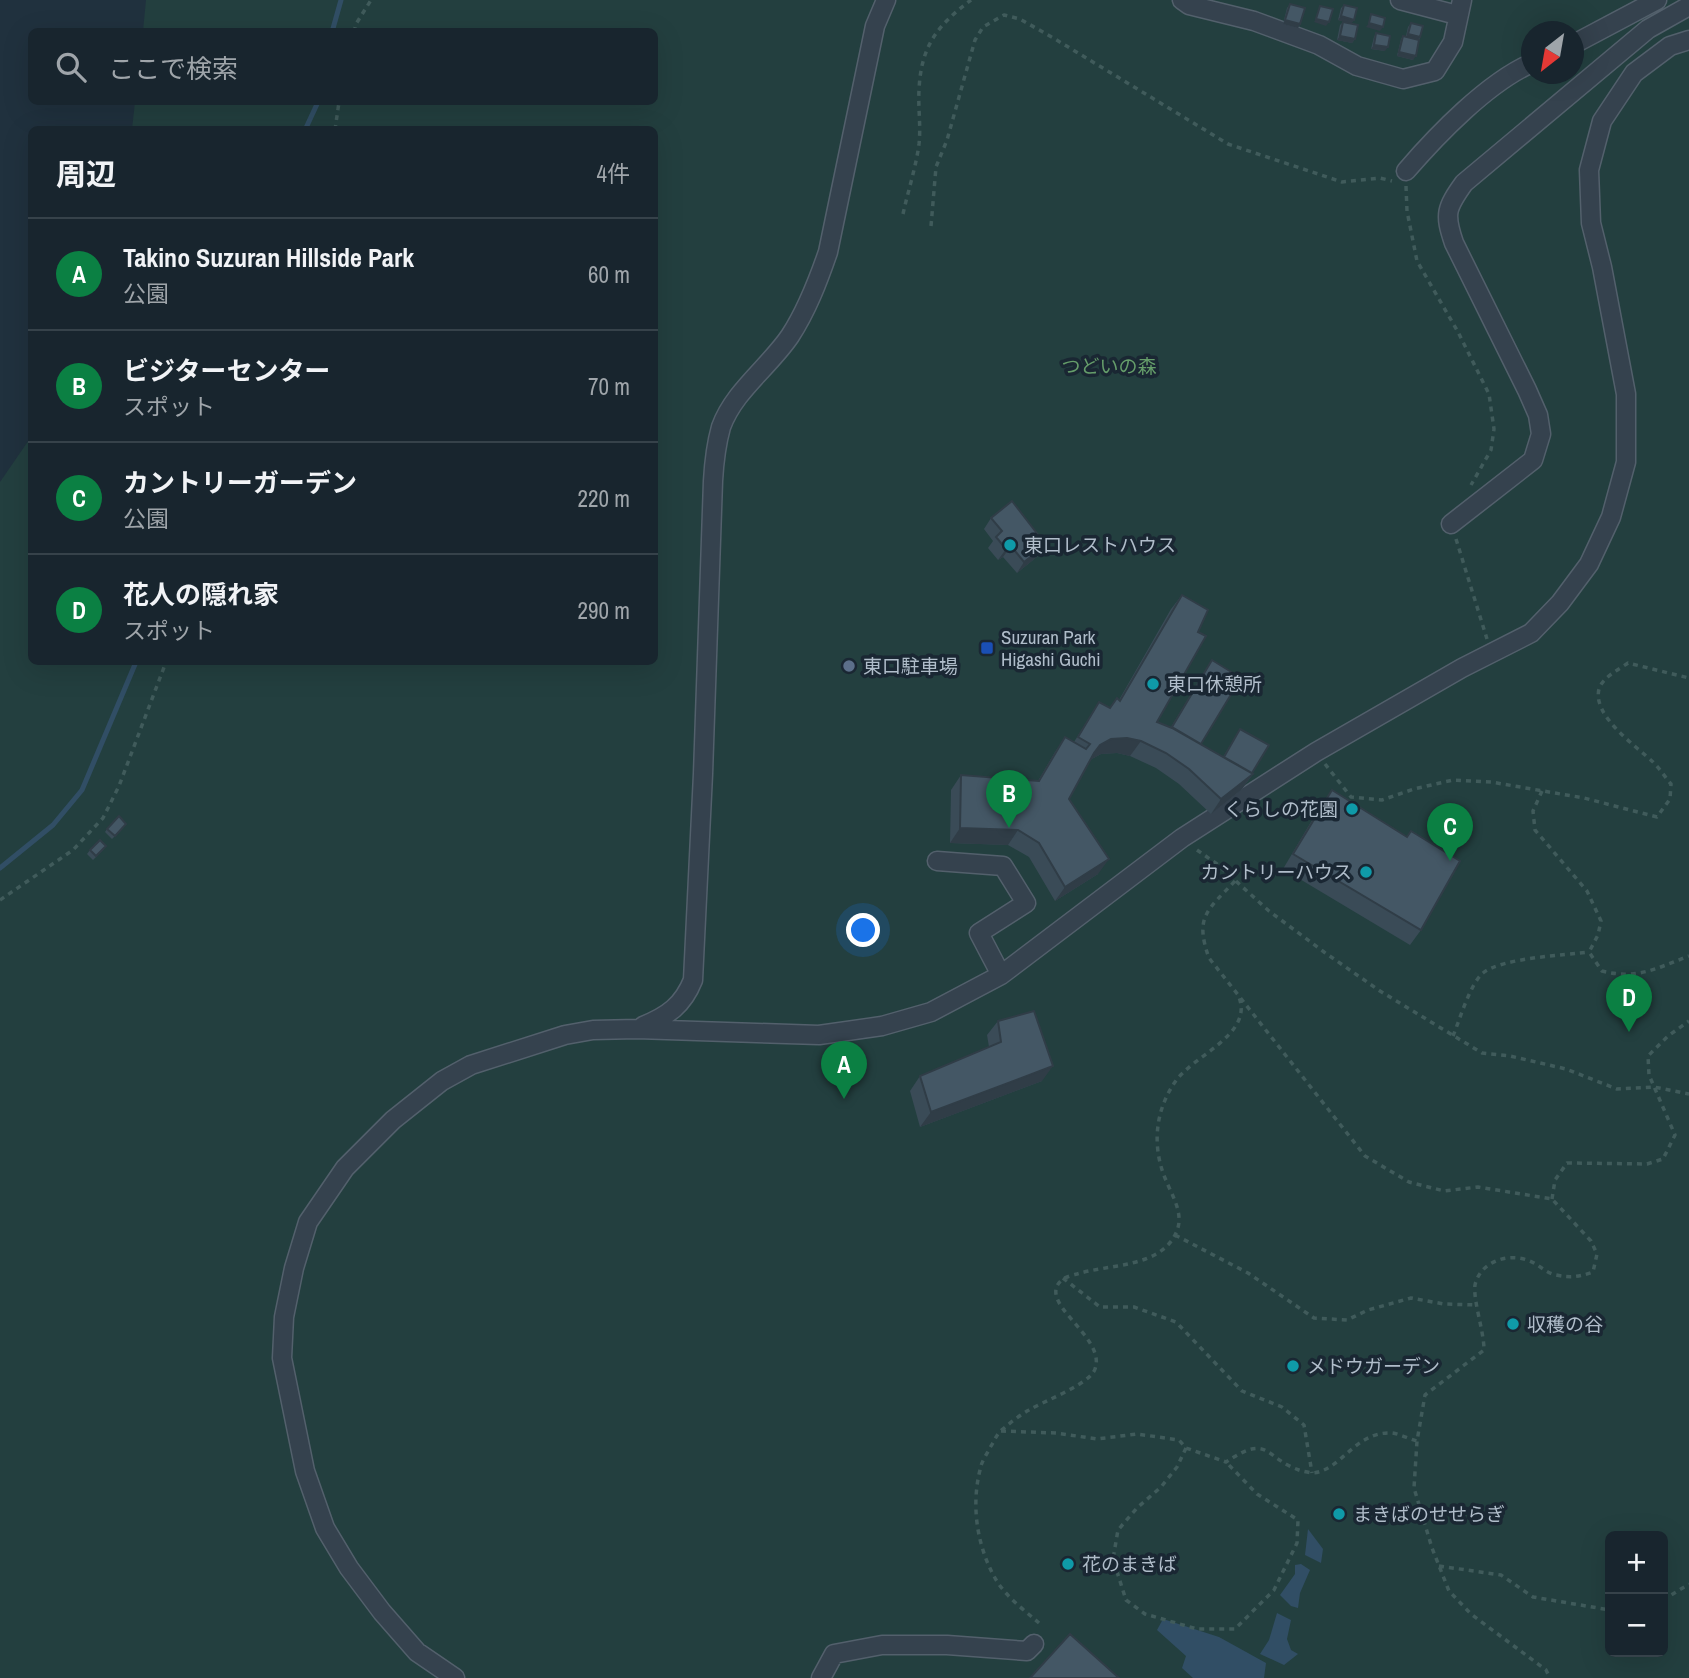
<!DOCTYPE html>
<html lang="ja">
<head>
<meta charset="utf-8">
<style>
	body { margin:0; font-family:"Archivo Narrow","Noto Sans JP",sans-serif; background:#212d36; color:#f1f3f6 }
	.controls { position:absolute; right:21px; bottom:21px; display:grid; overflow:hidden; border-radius:10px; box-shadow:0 7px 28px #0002 }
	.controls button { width:63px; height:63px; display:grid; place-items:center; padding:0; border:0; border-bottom:2px solid #36424a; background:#18252e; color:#f1f3f6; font:35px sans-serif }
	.compass { position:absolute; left:1521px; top:21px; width:63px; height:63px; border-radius:50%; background:#18252e; box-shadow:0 7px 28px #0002; rotate:211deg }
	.you { position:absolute; left:864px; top:931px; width:24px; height:24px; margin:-18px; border:5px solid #fff; border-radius:50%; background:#1a73e8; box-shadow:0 0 0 10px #1a73e833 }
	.badge { display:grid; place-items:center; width:46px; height:46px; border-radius:50%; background:#0b8043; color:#fff; font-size:23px; font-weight:700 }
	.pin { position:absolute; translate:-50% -58px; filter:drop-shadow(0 2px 4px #0008) }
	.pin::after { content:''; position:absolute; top:37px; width:24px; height:21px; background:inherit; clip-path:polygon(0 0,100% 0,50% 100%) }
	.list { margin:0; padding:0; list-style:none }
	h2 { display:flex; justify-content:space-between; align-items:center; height:91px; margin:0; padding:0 28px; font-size:30px }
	h2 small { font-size:23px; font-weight:400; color:#9fa5aa }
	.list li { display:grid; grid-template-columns:46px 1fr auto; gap:21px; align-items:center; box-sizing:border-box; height:112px; padding:0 28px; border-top:2px solid #36424a }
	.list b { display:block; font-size:26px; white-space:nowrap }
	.list p { margin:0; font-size:23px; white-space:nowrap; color:#9fa5aa }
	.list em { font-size:23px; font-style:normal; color:#9fa5aa }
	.icon { flex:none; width:38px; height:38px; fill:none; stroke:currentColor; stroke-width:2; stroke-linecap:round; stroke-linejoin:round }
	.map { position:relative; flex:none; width:1689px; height:1678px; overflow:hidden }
	.search { position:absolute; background:#18252e; box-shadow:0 7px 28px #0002; left:28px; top:28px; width:630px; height:77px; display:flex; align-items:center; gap:18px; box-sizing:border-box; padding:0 24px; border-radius:10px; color:#9fa5aa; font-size:26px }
	.panel { position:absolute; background:#18252e; box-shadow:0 7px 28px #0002; left:28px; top:126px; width:630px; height:539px; border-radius:10px }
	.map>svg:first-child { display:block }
	.green { fill:#233f3f; fill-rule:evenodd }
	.water { fill:#314e65 }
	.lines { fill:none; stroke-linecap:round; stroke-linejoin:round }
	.stream { stroke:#314e65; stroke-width:5 }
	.minor-casing { stroke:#53606c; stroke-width:21 }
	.path { stroke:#405b5b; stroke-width:3.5; stroke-dasharray:5 5; stroke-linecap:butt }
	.minor { stroke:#35424e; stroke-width:18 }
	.wall { fill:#3a4b57 }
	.shaded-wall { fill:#303d47 }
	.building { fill:#445765; stroke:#303d47; stroke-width:2 }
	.culture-dot { fill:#0f9aa8; stroke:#1a2733; stroke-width:2.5 }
	.transit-dot { fill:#1a4fb4; stroke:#1a2733; stroke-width:2.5 }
	.service-dot { fill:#5c6f8a; stroke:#1a2733; stroke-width:2.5 }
	.labels { text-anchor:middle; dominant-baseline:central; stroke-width:7; stroke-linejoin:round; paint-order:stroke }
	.park-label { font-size:19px; fill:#659d6a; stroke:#1a2733 }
	.poi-label { font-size:19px; fill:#b0bdca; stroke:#1a2733; text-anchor:start }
</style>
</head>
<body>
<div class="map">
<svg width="1689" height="1678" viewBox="0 0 1689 1678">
	<rect width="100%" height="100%" fill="#20313e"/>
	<!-- green -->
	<path class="green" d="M146 0H1689V1678H0V482L31 437 32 662H654V130L132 129 135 102H654V32L143 31ZM1532 32H1574V74H1532ZM1610 1536H1663V1652H1610Z"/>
	<!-- water -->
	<path class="water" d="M1308 1529 1323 1549 1321 1563 1305 1555Z
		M1301 1564 1310 1570 1300 1593 1298 1608 1291 1606 1280 1595 1295 1574V1565Z
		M1277 1613 1291 1620 1287 1639 1291 1650 1298 1654 1284 1665 1260 1654 1269 1640Z
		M1163 1619 1219 1637 1266 1663 1264 1678H1193L1182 1668 1186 1656 1157 1630Z"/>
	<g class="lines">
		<!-- stream -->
		<path class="stream" d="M332 32 341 0
			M305 130 318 102
			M0 868 53 825 82 790 136 662"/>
		<defs>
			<path id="minor" d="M1182 0 1189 5 1254 21 1319 45 1357 66 1403 79 1435 71 1453 42 1462 0
				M1400 0 1457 15
				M1574 44 1657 0
				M1406 171C1437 135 1488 82 1532 63
				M1451 524 1533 460 1541 434 1538 415 1527 390 1454 243C1444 214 1446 208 1464 183L1648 29 1689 6
				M937 861 1003 866 1026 903 979 933 1001 975
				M643 1026C668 1016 683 1005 693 980L703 774 713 481C714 463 716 445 721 427 734 391 769 367 790 336 807 310 818 281 828 252L875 26 886 0
				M455 1678 417 1652 382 1612 349 1568 325 1528 305 1471 282 1358 284 1317 294 1268 308 1222 345 1168 393 1120 442 1081 471 1065 565 1035 593 1030 637 1029 819 1035 882 1026 931 1012 1001 975 1182 838 1316 752 1462 668 1531 633 1560 603 1589 564 1611 517 1626 462V394L1602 267 1591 223 1589 170 1602 121 1634 73 1670 46 1689 40
				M821 1678 834 1654 882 1645H947L1027 1651 1034 1644"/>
		</defs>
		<!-- minor casing -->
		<use href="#minor" class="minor-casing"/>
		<!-- path -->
		<path class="path" d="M354 32 356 24 371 0
			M335 130 339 102
			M1406 186 1407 211 1417 261 1458 332 1489 394 1494 429 1491 450 1471 485
			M903 214C908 191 916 167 919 144 921 126 918 108 919 90 921 45 938 25 971 0
			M931 226 936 167 947 140 975 40 983 27 1004 15 1020 19 1055 39 1228 144 1342 182 1380 178 1392 181
			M1456 539 1487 639
			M1325 764 1351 797 1382 800 1414 789 1453 780 1491 782 1584 798 1657 817 1670 799 1671 784C1665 777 1660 769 1653 762 1636 746 1592 716 1599 689 1603 677 1618 670 1628 663L1689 678
			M1542 791 1533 811 1535 830 1587 891 1601 921 1598 935 1589 952 1602 971C1637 980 1657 968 1689 956
			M1197 850 1217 864 1269 911 1324 952 1380 991 1482 1053 1510 1056 1566 1069 1617 1089 1654 1087 1689 1094
			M1235 881C1208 910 1194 916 1209 958L1365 1156 1409 1182 1444 1191 1478 1187 1552 1199 1591 1241 1597 1254 1593 1272C1579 1277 1570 1278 1556 1275 1545 1273 1538 1263 1527 1260 1507 1253 1480 1262 1475 1285 1473 1301 1484 1331 1484 1350L1425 1395 1417 1441 1414 1488 1432 1548 1449 1591 1471 1614 1546 1670 1550 1678
			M0 900 73 850 103 818 119 786 166 662
			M1453 1036C1460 1019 1470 984 1483 973 1501 958 1565 955 1589 952
			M1552 1199 1555 1180 1567 1163 1647 1164 1663 1159 1675 1135 1649 1075 1648 1056 1668 1036 1689 1021
			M1175 1235 1248 1273 1314 1318 1347 1320 1368 1310 1411 1298 1444 1304 1478 1305
			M1063 1278 1100 1307H1134L1176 1322 1242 1391 1282 1407 1304 1425 1312 1473
			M1001 1431 1056 1433 1097 1439 1137 1434 1179 1440 1186 1448 1226 1462C1271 1432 1263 1459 1302 1471 1302 1471 1311 1473 1312 1473 1342 1471 1354 1431 1392 1433 1400 1434 1409 1439 1417 1441
			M1186 1448 1177 1467 1161 1487 1137 1508 1118 1530 1113 1559 1126 1600 1145 1614 1197 1629H1235L1274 1590 1297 1543 1298 1520 1257 1494 1226 1462
			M1439 1566 1501 1575 1533 1597 1610 1610
			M1663 1600 1689 1584
			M1039 1623C1024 1610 1005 1596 995 1578 977 1546 971 1506 980 1470 981 1462 987 1454 991 1446 995 1440 997 1433 1003 1429 1011 1422 1020 1415 1029 1410 1044 1401 1090 1384 1095 1369 1107 1336 1033 1302 1063 1279 1066 1277 1073 1275 1077 1274 1109 1264 1160 1268 1176 1233 1185 1214 1172 1196 1165 1178 1152 1146 1155 1111 1175 1082 1193 1055 1256 1034 1238 995"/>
		<!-- minor -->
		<use href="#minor" class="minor"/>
	</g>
	<!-- wall -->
	<path class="wall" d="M1290 4 1300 24 1298 28 1283 24 1287 8Z
		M1344 5 1354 20 1351 23 1355 39 1352 43 1337 40 1340 25 1343 22H1346L1338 20 1341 8Z
		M1411 23 1420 37 1413 60 1397 56 1401 39 1403 36H1406L1408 27Z
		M1376 33 1385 51 1371 49 1374 37Z
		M991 518 1046 545 1038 556 1017 573 1003 557 998 560 988 548 993 541 984 529Z
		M1182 595 1157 722 1171 727 1212 660 1201 744 1223 757 1240 729 1253 774 1242 789 1211 814 1179 784 1156 768 1130 756 1117 753 1101 754 1090 760 1069 799 1098 874 1055 901 1029 857 1008 845 950 843 951 790 961 775 1038 781 1055 752 1065 737 1074 742 1099 702 1110 708 1117 698 1119 700 1171 609Z
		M1332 790 1407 837 1421 930 1410 945 1283 869 1321 805Z
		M123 828 112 839 105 832 107 829Z
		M104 849 93 860 87 854 90 850Z
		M998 1021 1042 1081 920 1127 910 1091 920 1076 989 1047 987 1035Z"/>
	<!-- shaded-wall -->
	<path class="shaded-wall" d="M1341 16 1354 20 1351 24 1338 20Z
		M1316 19 1329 22 1326 26 1314 22Z
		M1285 20 1300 24 1298 28 1283 24Z
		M1369 23 1383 27 1380 31 1366 27Z
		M1408 34 1420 37 1417 41 1405 38Z
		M1340 36 1355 39 1352 43 1337 40Z
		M1374 45 1388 47 1385 51 1371 49Z
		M1399 52 1416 56 1413 60 1397 56Z
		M1046 545 1038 556 1017 573 1024 562Z
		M1011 546 1003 557 998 560 1006 549Z
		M1127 738 1141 741 1130 756 1117 753 1101 754 1090 760 1100 745 1111 739Z
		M1253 774 1242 789 1211 814 1221 799Z
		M960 828 1018 830 1008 845 950 843Z
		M1109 859 1098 874 1055 901 1065 887Z
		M1053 1066 1042 1081 920 1127 931 1112Z"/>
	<!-- building -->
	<path class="building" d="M1290 4 1305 8 1300 24 1285 20Z
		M1344 5 1357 8 1354 20 1341 16Z
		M1320 6 1333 9 1329 22 1316 19Z
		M1371 14 1385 18 1383 27 1369 23Z
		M1343 22 1358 25 1355 39 1340 36Z
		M1411 23 1423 26 1420 37 1408 34Z
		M1376 33 1390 36 1388 47 1374 45Z
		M1403 36 1419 40 1416 56 1399 52Z
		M1012 501 1046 545 1024 562 1011 546 1006 549 996 537 1002 531 991 518Z
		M1182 595 1208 610 1198 632 1206 636 1157 722 1172 728 1253 774 1221 799 1189 769 1166 753 1141 741 1127 738 1111 739 1100 745 1094 753 1069 799 1109 859 1065 887 1039 843 1018 830 960 828 961 775 1039 781 1065 737 1086 749 1090 744 1078 737 1099 702 1110 708 1117 698 1120 701Z
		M1212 660 1241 678 1201 744 1172 727Z
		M1240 729 1269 745 1252 773 1224 757Z
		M1332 790 1407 837 1411 831 1460 861 1421 930 1293 854Z
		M119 816 126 824 115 836 107 829Z
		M100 840 106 846 96 856 90 850Z
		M1034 1011 1053 1066 931 1112 920 1076 1001 1042 998 1021Z
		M1070 1634 1119 1678H1030Z"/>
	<!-- markers -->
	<g class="culture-dot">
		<circle cx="1010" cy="545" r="7"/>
		<circle cx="1153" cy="684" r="7"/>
		<circle cx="1352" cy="809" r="7"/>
		<circle cx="1366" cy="872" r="7"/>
		<circle cx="1513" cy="1324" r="7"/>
		<circle cx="1293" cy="1366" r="7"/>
		<circle cx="1339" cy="1514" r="7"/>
		<circle cx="1068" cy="1564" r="7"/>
	</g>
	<rect class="transit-dot" x="980" y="641" width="14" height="14" rx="3.5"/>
	<circle class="service-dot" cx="849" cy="666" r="7"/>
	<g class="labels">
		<!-- park labels -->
		<g class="park-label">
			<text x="1109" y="366">つどいの森</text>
		</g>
		<!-- poi labels -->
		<g class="poi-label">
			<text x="1024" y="545">東口レストハウス</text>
			<text x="1001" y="637">Suzuran Park<tspan x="1001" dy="22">Higashi Guchi</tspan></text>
			<text x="863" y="666">東口駐車場</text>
			<text x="1167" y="684">東口休憩所</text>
			<text x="1338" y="809" text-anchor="end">くらしの花園</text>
			<text x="1352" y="872" text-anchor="end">カントリーハウス</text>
			<text x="1527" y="1324">収穫の谷</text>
			<text x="1307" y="1366">メドウガーデン</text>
			<text x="1353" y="1514">まきばのせせらぎ</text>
			<text x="1082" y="1564">花のまきば</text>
		</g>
	</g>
</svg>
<div class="controls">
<button>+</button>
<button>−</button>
</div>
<svg class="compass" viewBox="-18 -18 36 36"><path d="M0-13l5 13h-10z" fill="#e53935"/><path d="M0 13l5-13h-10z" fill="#9fa5aa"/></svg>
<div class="you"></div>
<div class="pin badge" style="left:844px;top:1099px">A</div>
<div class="pin badge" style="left:1009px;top:828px">B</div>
<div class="pin badge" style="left:1450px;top:861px">C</div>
<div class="pin badge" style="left:1629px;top:1032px">D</div>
<div class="search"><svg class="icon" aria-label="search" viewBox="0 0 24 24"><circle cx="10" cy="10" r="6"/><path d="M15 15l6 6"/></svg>ここで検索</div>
<section class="panel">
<h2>周辺<small>4件</small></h2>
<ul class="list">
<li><span class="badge">A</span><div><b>Takino Suzuran Hillside Park</b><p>公園</p></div><em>60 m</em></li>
<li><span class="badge">B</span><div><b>ビジターセンター</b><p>スポット</p></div><em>70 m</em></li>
<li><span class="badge">C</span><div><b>カントリーガーデン</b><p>公園</p></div><em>220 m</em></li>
<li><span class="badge">D</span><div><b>花人の隠れ家</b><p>スポット</p></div><em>290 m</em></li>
</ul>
</section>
</div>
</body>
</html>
